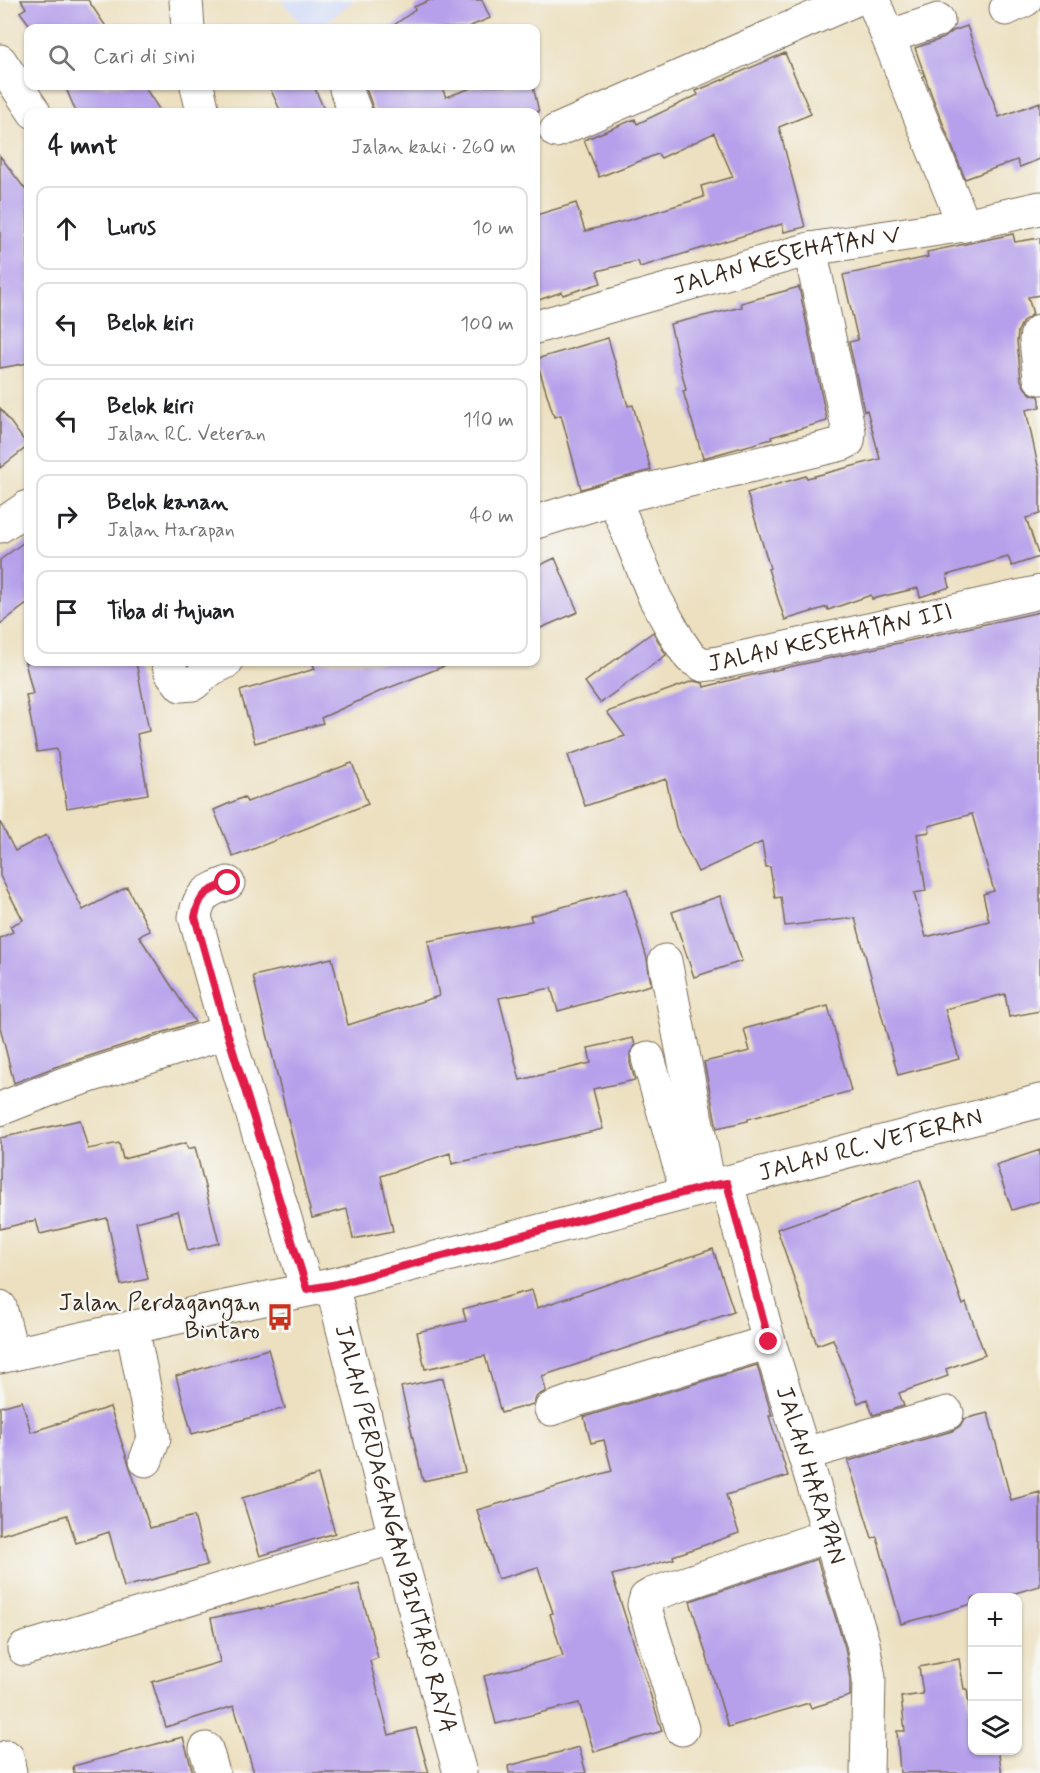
<!DOCTYPE html>
<html lang="id">
<head>
<meta charset="utf-8">
<style>
	body { margin:0; font-family:Mynerve,sans-serif; background:#f2f2f2; color:#202124 }
	.controls { position:absolute; right:18px; bottom:18px; display:grid; overflow:hidden; border-radius:12px; box-shadow:0 2px 4px #0004 }
	.controls button { width:54px; height:54px; display:grid; place-items:center; padding:0; border:0; border-bottom:2px solid #e0e0e0; background:#fff; color:#202124; font:30px sans-serif }
	.stop { position:absolute; width:18px; height:18px; margin:-14px; border:4px solid #e11d48; border-radius:50%; background:#fff }
	.stop.end { background:#e11d48; border-color:#fff; box-shadow:0 2px 6px #0008 }
	.list { margin:0; padding:0; list-style:none }
	h2 { display:flex; justify-content:space-between; align-items:center; height:78px; margin:0; padding:0 24px; font-size:26px }
	h2 small { font-size:20px; font-weight:400; color:#757577 }
	.list li { display:grid; grid-template-columns:39px 1fr auto; gap:18px; align-items:center; box-sizing:border-box; height:84px; margin:0 12px 12px; padding:0 12px; border:2px solid #e0e0e0; border-radius:12px }
	.list b { display:block; font-size:22px; white-space:nowrap }
	.list p { margin:0; font-size:20px; white-space:nowrap; color:#757577 }
	.list em { font-size:20px; font-style:normal; color:#757577 }
	.icon { flex:none; width:33px; height:33px; fill:none; stroke:currentColor; stroke-width:2; stroke-linecap:round; stroke-linejoin:round }
	.map { position:relative; flex:none; width:1040px; height:1773px; overflow:hidden }
	.search { position:absolute; background:#fff; box-shadow:0 2px 4px #0004; left:24px; top:24px; width:516px; height:66px; display:flex; align-items:center; gap:15px; box-sizing:border-box; padding:0 21px; border-radius:12px; color:#757577; font-size:22px }
	.panel { position:absolute; background:#fff; box-shadow:0 2px 4px #0004; left:24px; top:108px; width:516px; height:558px; border-radius:12px }
	.map>svg:first-child { display:block }
	.built { fill:#d0daf9 }
	.building { fill:#b6a0eb; fill-rule:evenodd }
	.lines { fill:none; stroke-linecap:round; stroke-linejoin:round }
	.minor-casing { stroke:#796a57; stroke-width:35 }
	.major-casing { stroke:#796a57; stroke-width:35 }
	.minor { stroke:#fff; stroke-width:33 }
	.major { stroke:#fff; stroke-width:33 }
	.route { stroke:#e11d48; stroke-width:8 }
	.labels { text-anchor:middle; dominant-baseline:central; stroke-width:5; stroke-linejoin:round; paint-order:stroke }
	.street-label { font-size:24px; fill:#3b2a1e; stroke:#f6f6f2 }
	.poi-label { font-size:24px; fill:#3b2a1e; stroke:#f6f6f2; text-anchor:end }
</style>
</head>
<body>
<div class="map">
<svg width="1040" height="1773" viewBox="0 0 1040 1773">
	<rect width="100%" height="100%" fill="#f6f6f2"/>
	<filter id="ink" filterUnits="userSpaceOnUse"><feTurbulence type="fractalNoise" baseFrequency=".0167" numOctaves="2"/><feDisplacementMap in="SourceGraphic" scale="12" xChannelSelector="R" yChannelSelector="G"/><feConvolveMatrix kernelMatrix="1 2 1 2 8 2 1 2 1" color-interpolation-filters="sRGB"/></filter>
	<filter id="wash" filterUnits="userSpaceOnUse"><feTurbulence type="fractalNoise" baseFrequency=".008" numOctaves="4" result="noise"/><feDisplacementMap in="SourceGraphic" scale="24" xChannelSelector="R" yChannelSelector="G"/><feGaussianBlur stdDeviation="1.35" result="paint"/><feColorMatrix in="noise" values="0 0 0 0 0 0 0 0 0 0 0 0 0 0 0 0 0 1.4 0 .05"/><feComposite in="paint" operator="in"/></filter>
	<g filter="url(#wash)">
		<rect width="100%" height="100%" fill="#ece0c0"/>
		<!-- built -->
		<path class="built" d="M281 0H354L319 28H305Z"/>
		<g id="blocks">
			<!-- building -->
			<path class="building" d="M21 0H88L107 28H32L20 12 26 8Z
				M430 0H482L490 18 466 28H390L415 10 414 7Z
				M967 26 999 117 1040 102V159L1020 167 1017 160 965 179 932 96 915 48 944 38 953 31Z
				M785 53 811 114 779 127 805 227 784 232 782 224 640 267 638 261 597 271 601 283 563 295 562 292 536 301V215L576 203 585 231 629 220 704 197 701 186 733 177 714 133 661 158 658 154 599 177 584 140 635 119 637 124 698 95 696 91Z
				M65 86H144L161 112H76Z
				M269 86H314L325 112H281Z
				M365 86H441L446 97 477 86H533L539 112H377L373 108Z
				M0 156 28 193V363L0 368Z
				M1013 234 1015 242 1040 238V295L1028 297 1033 314 1023 321 1018 331 1017 342 1021 380 1025 388 1032 395 1039 396 1040 400V407L1026 410 1040 475V514L1026 518 1039 557 1012 566 1008 557 947 575 950 587 920 597 918 588 872 599 871 595 828 610 827 607 785 620 768 569 770 568 747 493 806 476 807 478 880 459 867 410 864 411 849 342 858 340 843 275 928 257 927 252Z
				M799 287 827 421 771 437 772 439 703 458 683 391 686 390 670 324 742 307 741 303Z
				M608 338 628 406 633 405 651 470 581 489 561 415 554 417 536 359Z
				M0 408 28 446 0 468Z
				M28 539V603L0 624V560Z
				M555 558 578 612 536 630V567Z
				M1040 612V1011L1009 1017 1005 994 945 1009 959 1059 898 1075 855 918 785 926 781 897 775 898 770 867H766L762 842 698 872 676 827 666 779 585 806 568 755 625 736 607 712 693 681 703 683 704 687 735 679ZM972 814 994 891 983 894 989 921 926 937 914 893 926 891 917 834 930 832 929 826Z
				M653 632 666 655 600 703 585 682Z
				M25 662H136L149 731 137 734 148 794 67 808 57 749 37 752 26 695 33 694Z
				M312 662H452V663L381 691 321 718 323 723 255 743 240 691 315 669Z
				M352 763 368 804 233 857 214 810 244 797 247 802Z
				M0 822 15 851 46 835 83 910 127 887 150 931 139 936 195 1022 55 1067 14 1083 0 1027V938L13 932 10 926 23 920 0 876Z
				M627 889 647 959 651 985 558 1011 551 988 499 998 520 1080 591 1063 588 1048 633 1038 635 1045 630 1053V1063L635 1080 593 1089 603 1129 452 1164 450 1153 381 1176 393 1231 353 1239 347 1209 312 1218 253 976 332 958 348 1025 439 996 428 941 532 921 530 916Z
				M720 896 742 961 694 977 672 912Z
				M828 1006 851 1091 748 1119V1121L717 1128 704 1062 750 1051 744 1029Z
				M80 1120 88 1149 119 1143 123 1159 186 1143 188 1149 195 1147 219 1243 188 1251 178 1211 136 1222 148 1279 121 1285 107 1218 40 1234 36 1220 0 1229V1138Z
				M1040 1150V1201L1012 1210 996 1165Z
				M920 1180 963 1305 966 1303 985 1355 946 1369 948 1376 899 1393 904 1406 873 1415 867 1399 858 1403 833 1339 817 1345 777 1229Z
				M713 1249 734 1312 542 1376 546 1391 537 1396 533 1404 501 1413 485 1356 425 1369 417 1332 466 1321 463 1309 532 1290 537 1308Z
				M268 1349 285 1408 192 1434 176 1376Z
				M757 1365 772 1416H769L788 1476 726 1495 739 1533 673 1556 674 1559 612 1575 662 1731 594 1752 579 1703 496 1724 484 1676 563 1656 550 1614 553 1613 538 1567 498 1579 477 1510 612 1471 604 1440 591 1443 584 1417Z
				M443 1378 465 1472 423 1481 401 1387Z
				M22 1401 31 1432 110 1407 150 1528 194 1516 207 1565 124 1587 109 1532 76 1543 67 1515 0 1535V1407Z
				M988 1413 1011 1500 1040 1492V1586L997 1598H972V1604L901 1624 877 1537 872 1538 848 1461 952 1431 960 1426 964 1419Z
				M318 1475 335 1533 260 1556 242 1498Z
				M817 1559 845 1647 850 1679V1696L811 1708 809 1703 728 1727 690 1601Z
				M359 1584 378 1658 370 1661 389 1735 416 1728 429 1773H254L234 1706 166 1727 152 1682 220 1662 211 1618 260 1608 261 1609Z
				M959 1659 964 1689H967L972 1731V1750H998L1002 1773H900L897 1731H905L901 1697 923 1694 919 1667Z
				M183 1737 193 1773H74L73 1766Z
				M579 1747 586 1773H509L508 1766Z"/>
		</g>
	</g>
	<g filter="url(#ink)">
		<use href="#blocks" fill-opacity="0" stroke="#796a57" stroke-width="1.5"/>
		<g class="lines">
			<defs>
				<g id="minor">
					<path d="M186 0 188 28"/>
					<path d="M873 0 964 225"/>
					<path d="M1006 9 1025 0"/>
					<path d="M888 37 938 20"/>
					<path d="M0 61 34 112"/>
					<path d="M197 86 203 112"/>
					<path d="M346 89 355 112"/>
					<path d="M556 131 854 0"/>
					<path id="s1" d="M536 327 810 249 964 225 1040 208"/>
					<path d="M1040 331 1037 334 1036 340 1040 378"/>
					<path id="s2" d="M614 498 655 598 679 641 690 657 703 665 718 663 1040 592"/>
					<path d="M536 522 614 498 842 444 848 441 849 432 810 249"/>
					<path d="M0 526 28 507"/>
					<path d="M168 662 171 672 181 685 193 684 211 669 226 662"/>
					<path d="M228 883C207 891 199 894 195 917L227 1032 307 1289"/>
					<path d="M665 961 709 1186"/>
					<path d="M648 1058 687 1191"/>
					<path d="M0 1109 61 1085 227 1032"/>
					<path id="s3" d="M727 1183 769 1342 863 1643 869 1678 867 1773"/>
					<path id="s4" d="M332 1285 395 1537 460 1773"/>
					<path d="M0 1307 12 1354"/>
					<path d="M132 1327 154 1438 146 1460"/>
					<path d="M551 1409 576 1400 769 1342"/>
					<path d="M804 1454 947 1413"/>
					<path d="M24 1649 395 1537"/>
					<path d="M682 1729 644 1605 646 1598 653 1594 830 1535"/>
					<path d="M206 1749 213 1773"/>
					<path d="M7 1757 10 1773"/>
				</g>
				<g id="major">
					<path id="s5" d="M0 1357 215 1309 332 1285 1040 1101"/>
				</g>
			</defs>
			<!-- minor casing -->
			<use href="#minor" class="minor-casing"/>
			<!-- major casing -->
			<use href="#major" class="major-casing"/>
			<!-- minor -->
			<use href="#minor" class="minor"/>
			<!-- major -->
			<use href="#major" class="major"/>
		</g>
	</g>
	<g class="lines" filter="url(#ink)">
		<!-- route -->
		<path class="route" d="M228 883C207 891 199 894 195 917L227 1032 307 1289 332 1285 709 1186 727 1183 769 1342"/>
	</g>
	<!-- icons -->
	<defs>
		<symbol id="bus-bare" viewBox="-9 -9 18 18"><path d="M-5-6H5V4H4V6H2V4H-2V6H-4V4H-5ZM-3.5-4V0h7V-4ZM-3.5 1.2v1.5H-2V1.2ZM2 1.2v1.5H3.5V1.2Z" fill="#c8321e" stroke="#f6f6f2" stroke-width="2.5" paint-order="stroke"/></symbol>
	</defs>
	<g fill-rule="evenodd">
		<use href="#bus-bare" x="261" y="1298" width="38" height="38"/>
	</g>
	<g class="labels">
		<!-- street labels -->
		<g class="street-label">
			<text stroke="none"><textPath href="#s1" startOffset="260">JALAN KESEHATAN V</textPath></text>
			<text stroke="none"><textPath href="#s2" startOffset="322">JALAN KESEHATAN III</textPath></text>
			<text stroke="none"><textPath href="#s5" startOffset="896">JALAN RC. VETERAN</textPath></text>
			<text stroke="none"><textPath href="#s3" startOffset="304">JALAN HARAPAN</textPath></text>
			<text stroke="none"><textPath href="#s4" startOffset="252">JALAN PERDAGANGAN BINTARO RAYA</textPath></text>
		</g>
		<!-- poi labels -->
		<g class="poi-label">
			<text x="260" y="1303">Jalan Perdagangan<tspan x="260" dy="28">Bintaro</tspan></text>
		</g>
	</g>
</svg>
<div class="controls">
<button>+</button>
<button>−</button>
<button><svg class="icon" aria-label="layers" viewBox="0 0 24 24"><path d="M12 4l9 5-9 5-9-5zM3 14l9 5 9-5"/></svg></button>
</div>
<div class="stop" style="left:228px;top:883px"></div>
<div class="stop end" style="left:769px;top:1342px"></div>
<div class="search"><svg class="icon" aria-label="search" viewBox="0 0 24 24"><circle cx="10" cy="10" r="6"/><path d="M15 15l6 6"/></svg>Cari di sini</div>
<section class="panel">
<h2>4 mnt<small>Jalan kaki · 260 m</small></h2>
<ul class="list">
<li><svg class="icon" aria-label="ahead" viewBox="0 0 24 24"><path d="M12 20V5M6 11l6-6 6 6"/></svg><div><b>Lurus</b></div><em>10 m</em></li>
<li><svg class="icon" aria-label="left" viewBox="0 0 24 24"><path d="M17 20v-9H6M10 6l-5 5 5 5"/></svg><div><b>Belok kiri</b></div><em>100 m</em></li>
<li><svg class="icon" aria-label="left" viewBox="0 0 24 24"><path d="M17 20v-9H6M10 6l-5 5 5 5"/></svg><div><b>Belok kiri</b><p>Jalan RC. Veteran</p></div><em>110 m</em></li>
<li><svg class="icon" aria-label="right" viewBox="0 0 24 24"><path d="M7 20v-9h11M14 6l5 5-5 5"/></svg><div><b>Belok kanan</b><p>Jalan Harapan</p></div><em>40 m</em></li>
<li><svg class="icon" aria-label="arrive" viewBox="0 0 24 24"><path d="M6 21V4h12l-3 4 3 4H6"/></svg><div><b>Tiba di tujuan</b></div></li>
</ul>
</section>
</div>
</body>
</html>
